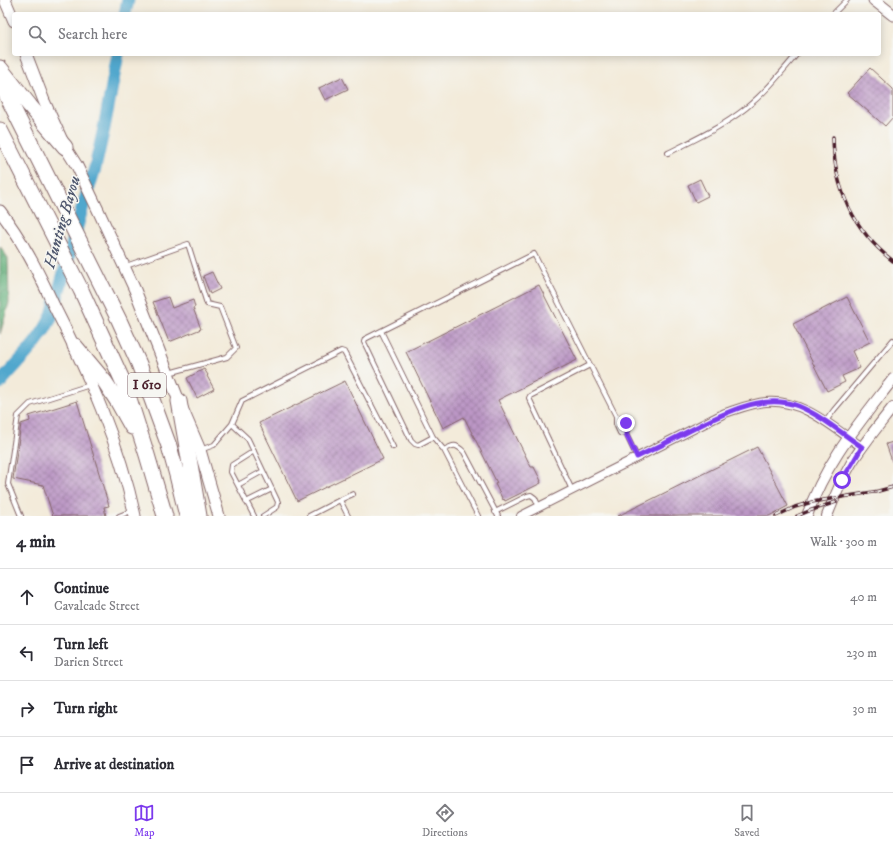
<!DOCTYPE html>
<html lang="en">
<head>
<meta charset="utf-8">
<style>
	body { margin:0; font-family:"IM FELL DW Pica",serif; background:#f7f7f7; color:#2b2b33 }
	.stop { position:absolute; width:12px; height:12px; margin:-9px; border:3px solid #7c3aed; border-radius:50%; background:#fff }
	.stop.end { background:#7c3aed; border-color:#fff; box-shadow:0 1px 4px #0008 }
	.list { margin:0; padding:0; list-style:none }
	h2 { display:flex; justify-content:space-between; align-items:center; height:52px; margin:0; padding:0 16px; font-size:17px }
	h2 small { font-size:13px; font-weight:400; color:#7c7c81 }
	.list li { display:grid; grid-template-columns:26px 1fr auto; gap:12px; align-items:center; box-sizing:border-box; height:56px; padding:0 16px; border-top:1px solid #e1e1e2 }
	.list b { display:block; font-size:15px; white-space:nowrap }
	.list p { margin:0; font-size:13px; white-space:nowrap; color:#7c7c81 }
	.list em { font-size:13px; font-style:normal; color:#7c7c81 }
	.icon { flex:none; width:22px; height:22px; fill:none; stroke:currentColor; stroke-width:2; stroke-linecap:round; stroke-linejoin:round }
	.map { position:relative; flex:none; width:893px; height:516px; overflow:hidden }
	.search { position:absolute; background:#fff; box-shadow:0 2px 10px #0003; left:12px; right:12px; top:12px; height:44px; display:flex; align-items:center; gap:10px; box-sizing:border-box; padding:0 14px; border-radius:4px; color:#7c7c81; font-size:15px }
	.sheet { height:276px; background:#fff }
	nav { display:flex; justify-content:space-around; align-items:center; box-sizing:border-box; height:56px; border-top:1px solid #e1e1e2; background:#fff; font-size:11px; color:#7c7c81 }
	nav a { display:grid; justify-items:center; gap:2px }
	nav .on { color:#7c3aed }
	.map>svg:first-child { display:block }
	.forest { fill:url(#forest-crowns); stroke:#556652 }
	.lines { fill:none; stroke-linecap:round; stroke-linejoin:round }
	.river { stroke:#51a7cd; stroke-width:13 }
	.building { fill:url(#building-cross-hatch) }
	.service-casing { stroke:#856668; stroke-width:6 }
	.minor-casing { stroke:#856668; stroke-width:10 }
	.tertiary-casing { stroke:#856668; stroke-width:12 }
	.secondary-casing { stroke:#856668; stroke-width:13 }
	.motorway-casing { stroke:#856668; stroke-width:17 }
	.service { stroke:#fff; stroke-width:4 }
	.minor { stroke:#fff; stroke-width:8 }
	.tertiary { stroke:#fff; stroke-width:10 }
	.secondary { stroke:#fff; stroke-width:11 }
	.motorway { stroke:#fff; stroke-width:15 }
	.rail-casing { stroke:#4a1f2b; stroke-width:3.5 }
	.rail { stroke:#f6f6f2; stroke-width:2; stroke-dasharray:6; stroke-linecap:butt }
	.route { stroke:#7c3aed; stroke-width:5 }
	.labels { text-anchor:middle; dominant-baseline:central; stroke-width:3; stroke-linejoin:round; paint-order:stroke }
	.shield { fill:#f6f6f2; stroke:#7e6067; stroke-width:1 }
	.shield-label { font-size:14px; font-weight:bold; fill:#4a1f2b }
	.water-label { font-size:16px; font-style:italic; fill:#4d556c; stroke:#f6f6f2 }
</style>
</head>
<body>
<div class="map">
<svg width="893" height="516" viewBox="0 0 893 516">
	<defs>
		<pattern id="forest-crowns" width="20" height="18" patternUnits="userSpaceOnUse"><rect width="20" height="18" fill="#60ae78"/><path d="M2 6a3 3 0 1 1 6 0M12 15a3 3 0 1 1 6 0" fill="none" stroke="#518d63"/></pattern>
		<pattern id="building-cross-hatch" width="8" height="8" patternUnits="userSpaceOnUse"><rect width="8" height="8" fill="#bb96c5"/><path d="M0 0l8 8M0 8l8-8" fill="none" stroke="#9a7aa0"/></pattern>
	</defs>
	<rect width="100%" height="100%" fill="#f6f6f2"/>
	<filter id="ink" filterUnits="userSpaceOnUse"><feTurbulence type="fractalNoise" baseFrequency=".025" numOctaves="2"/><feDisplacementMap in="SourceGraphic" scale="8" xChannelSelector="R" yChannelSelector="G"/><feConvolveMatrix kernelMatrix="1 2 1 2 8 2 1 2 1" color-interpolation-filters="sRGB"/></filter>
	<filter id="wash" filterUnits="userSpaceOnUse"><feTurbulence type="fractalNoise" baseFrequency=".012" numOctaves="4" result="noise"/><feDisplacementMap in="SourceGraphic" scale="16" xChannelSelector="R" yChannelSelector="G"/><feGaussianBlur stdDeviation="0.9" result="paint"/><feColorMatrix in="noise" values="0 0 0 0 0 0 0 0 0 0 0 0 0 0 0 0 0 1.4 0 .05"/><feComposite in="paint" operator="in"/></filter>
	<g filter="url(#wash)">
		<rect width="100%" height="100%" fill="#f3ebda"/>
		<!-- forest -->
		<path class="forest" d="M0 246 8 258 9 303 0 334Z"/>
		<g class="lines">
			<!-- river -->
			<path class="river" d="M125 14 128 0
				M0 383C18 361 41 342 52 315L82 209 95 168 104 128 118 54"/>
		</g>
		<g id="blocks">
			<!-- building -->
			<path class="building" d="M870 68 893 89V117L885 126 847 93Z
				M342 77 348 89 325 100 319 88Z
				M700 179 708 196 696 202 688 185Z
				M212 272 220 289 210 294 203 276Z
				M539 285 577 360 498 400 531 467H534L541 481H540L541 483 505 501 504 499 503 500 495 484 497 483 464 417 443 428 406 352Z
				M168 297 172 308 193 300 195 307 193 308 201 329 169 342 153 302Z
				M847 297 870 342 852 351 860 368 842 376 845 382 827 391 793 324Z
				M204 369 208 375 207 376 214 389 197 398 187 378Z
				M345 381 383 459 297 501 259 423Z
				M77 401 109 506 104 507 106 516H53L43 485 13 479 21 424 30 421 29 416Z
				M893 442V461H892L886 444Z
				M757 447 788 506 769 516H618Z"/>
		</g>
	</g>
	<g filter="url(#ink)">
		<use href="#blocks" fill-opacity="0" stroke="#856668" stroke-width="1"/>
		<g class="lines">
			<defs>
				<path id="service" d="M833 14 847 0
					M668 153C696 139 722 127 746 108 766 92 781 73 797 54
					M126 266 188 244 207 304 220 307 236 348 227 357 169 373
					M381 331 433 437
					M616 416C626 420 629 423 626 434L637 457
					M826 421 834 410 893 340
					M232 424 248 439 278 502 277 507 263 516
					M200 450 214 445 232 424 242 401 341 351 344 352 393 447
					M444 450C454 444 456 444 464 452L498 516
					M238 485 263 471
					M572 490 529 398 530 396 590 365
					M340 500 353 494
					M246 502 272 489
					M495 512 527 496 531 495 535 498 539 507
					M21 516 8 484 18 416 30 404 90 385
					M119 516 134 510
					M254 516 231 472 232 465 254 451
					M309 516 340 500 348 516
					M478 516 444 450 433 437 418 445 415 444 411 440 364 342 365 339 534 254 616 416V424L620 433 626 434"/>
				<path id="minor" d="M521 516 725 413C738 409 752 403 766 402 804 399 833 428 862 447"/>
				<path id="tertiary" d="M807 516C824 464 860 422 893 379
					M827 516C834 498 842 479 852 462 864 443 879 425 893 407"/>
				<path id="secondary" d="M5 0 14 21
					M874 0 893 15
					M26 54 44 101 65 147 77 166 98 210 135 290 179 401 200 450 219 516
					M0 211C9 223 18 236 25 249 36 267 45 287 54 306 88 373 119 442 135 516"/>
				<path id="motorway" d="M0 68 30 106 65 147
					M0 82 119 320 139 364 169 446 177 475 187 516
					M0 130 81 290 125 386 147 455 165 516
					M75 346 105 382 118 402 132 427
					M179 401 199 516"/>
			</defs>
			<!-- service casing -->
			<use href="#service" class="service-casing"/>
			<!-- minor casing -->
			<use href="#minor" class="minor-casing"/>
			<!-- tertiary casing -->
			<use href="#tertiary" class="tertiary-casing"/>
			<!-- secondary casing -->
			<use href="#secondary" class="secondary-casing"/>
			<!-- motorway casing -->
			<use href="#motorway" class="motorway-casing"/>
			<!-- service -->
			<use href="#service" class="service"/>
			<!-- minor -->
			<use href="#minor" class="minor"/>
			<!-- tertiary -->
			<use href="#tertiary" class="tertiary"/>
			<!-- secondary -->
			<use href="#secondary" class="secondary"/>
			<!-- motorway -->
			<use href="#motorway" class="motorway"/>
			<defs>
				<path id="rail" d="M833 137C834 187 853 230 893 261
					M875 492 893 487
					M776 516 795 507 812 502 879 491
					M797 516 809 511 836 502"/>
			</defs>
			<!-- rail casing -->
			<use href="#rail" class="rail-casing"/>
			<!-- rail -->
			<use href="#rail" class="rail"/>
		</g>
	</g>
	<g class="lines" filter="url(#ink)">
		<!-- route -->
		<path class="route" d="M626 423 628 428 626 434 637 457C654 449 672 440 689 431 720 415 762 392 798 406 822 416 841 433 862 447L852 464 842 480"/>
	</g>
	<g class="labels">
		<!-- shield labels -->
		<rect class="shield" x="128" y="373" width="38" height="24" rx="3"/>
		<g class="shield-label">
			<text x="147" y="385">I 610</text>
		</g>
		<!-- water labels -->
		<g class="water-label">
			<text transform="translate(62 222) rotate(-74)">Hunting Bayou</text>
		</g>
	</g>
</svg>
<div class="stop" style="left:842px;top:480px"></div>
<div class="stop end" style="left:626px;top:423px"></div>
<div class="search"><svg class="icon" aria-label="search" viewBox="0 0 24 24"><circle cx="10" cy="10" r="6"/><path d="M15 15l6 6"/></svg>Search here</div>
</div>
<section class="sheet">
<h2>4 min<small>Walk · 300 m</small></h2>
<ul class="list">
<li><svg class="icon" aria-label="ahead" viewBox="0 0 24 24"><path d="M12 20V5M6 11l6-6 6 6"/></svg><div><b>Continue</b><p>Cavalcade Street</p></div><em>40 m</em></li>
<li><svg class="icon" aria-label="left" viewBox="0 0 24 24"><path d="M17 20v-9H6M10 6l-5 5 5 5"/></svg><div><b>Turn left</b><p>Darien Street</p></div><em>230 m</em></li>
<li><svg class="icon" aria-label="right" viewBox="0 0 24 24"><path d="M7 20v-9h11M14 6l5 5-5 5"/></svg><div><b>Turn right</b></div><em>30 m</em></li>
<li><svg class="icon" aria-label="arrive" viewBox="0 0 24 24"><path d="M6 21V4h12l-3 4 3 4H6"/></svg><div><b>Arrive at destination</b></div></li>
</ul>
</section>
<nav>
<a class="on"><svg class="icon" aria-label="map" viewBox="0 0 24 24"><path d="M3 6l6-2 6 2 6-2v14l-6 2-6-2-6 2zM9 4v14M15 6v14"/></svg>Map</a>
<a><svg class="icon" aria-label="directions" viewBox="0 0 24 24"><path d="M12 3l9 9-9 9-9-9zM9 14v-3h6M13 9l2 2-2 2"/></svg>Directions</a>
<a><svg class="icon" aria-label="saved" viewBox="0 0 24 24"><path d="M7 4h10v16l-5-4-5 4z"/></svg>Saved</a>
</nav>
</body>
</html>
